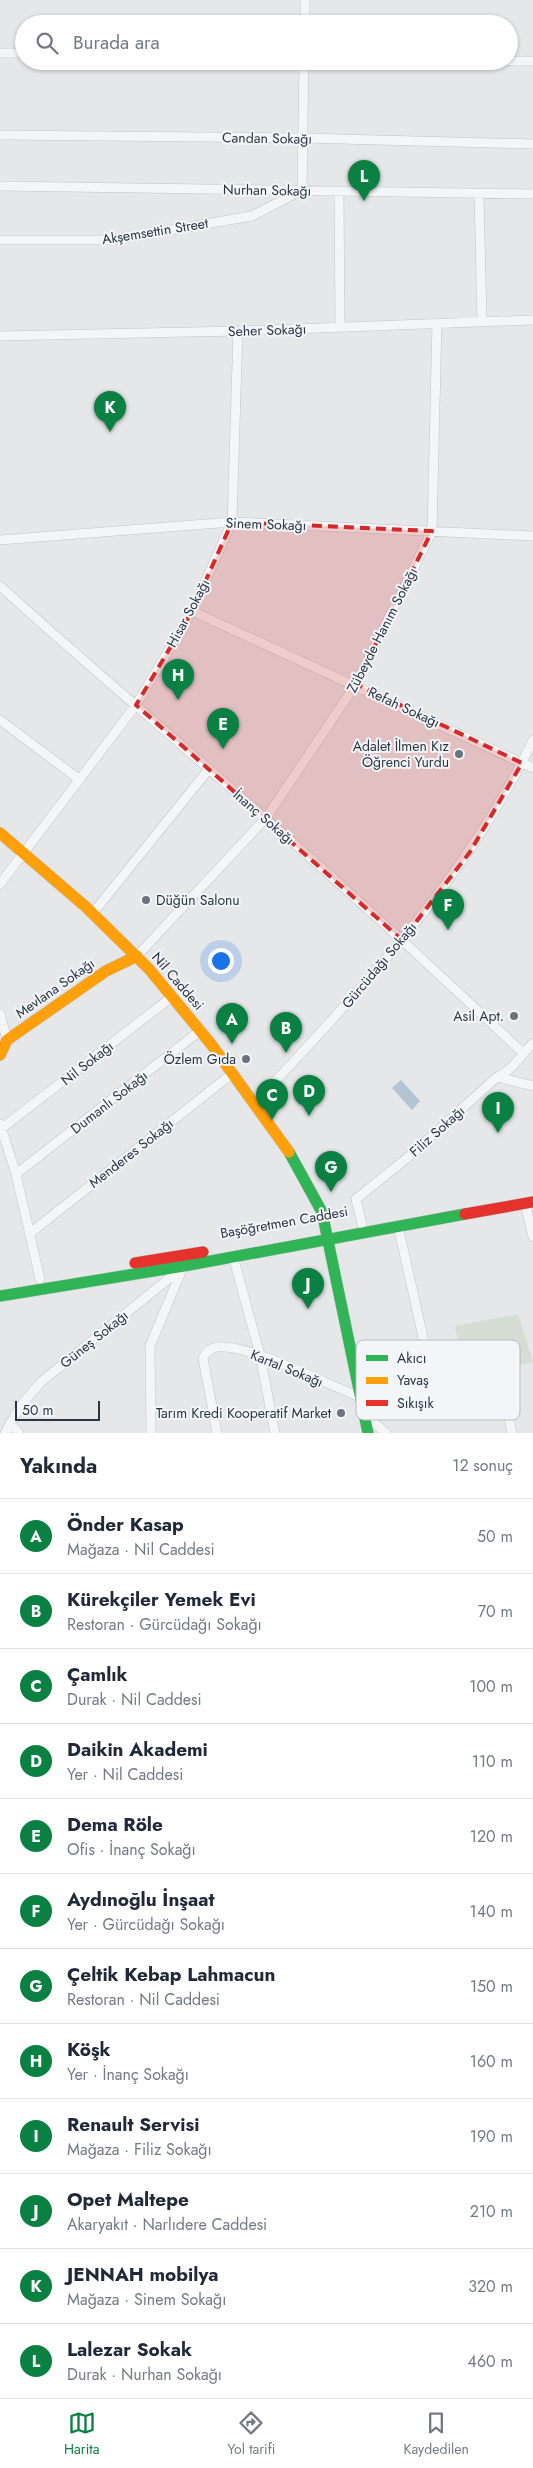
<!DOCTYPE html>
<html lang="tr">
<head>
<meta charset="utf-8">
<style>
	body { margin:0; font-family:Jost,sans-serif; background:#f2f2f3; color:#1f2937 }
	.scale { position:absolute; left:15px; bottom:12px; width:85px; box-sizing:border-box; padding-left:5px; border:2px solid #2a3544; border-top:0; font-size:14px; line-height:18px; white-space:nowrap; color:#2a3544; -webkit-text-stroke:4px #f3f5f8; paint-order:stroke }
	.you { position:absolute; left:220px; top:960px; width:18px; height:18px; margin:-12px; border:4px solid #fff; border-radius:50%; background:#1a73e8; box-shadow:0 0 0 8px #1a73e833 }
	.badge { display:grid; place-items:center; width:32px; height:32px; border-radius:50%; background:#0b8043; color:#fff; font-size:16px; font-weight:700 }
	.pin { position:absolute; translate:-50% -41px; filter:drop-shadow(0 1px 2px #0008) }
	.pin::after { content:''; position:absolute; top:26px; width:18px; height:15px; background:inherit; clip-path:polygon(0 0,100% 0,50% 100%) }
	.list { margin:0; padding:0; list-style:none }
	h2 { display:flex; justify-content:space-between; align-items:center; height:65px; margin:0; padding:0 20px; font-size:21px }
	h2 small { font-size:16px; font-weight:400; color:#747a83 }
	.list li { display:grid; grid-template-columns:32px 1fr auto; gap:15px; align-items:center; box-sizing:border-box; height:75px; padding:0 20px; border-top:1px solid #e0e1e3 }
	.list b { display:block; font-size:19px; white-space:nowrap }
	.list p { margin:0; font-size:16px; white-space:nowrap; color:#747a83 }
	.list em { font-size:16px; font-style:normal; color:#747a83 }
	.icon { flex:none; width:28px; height:28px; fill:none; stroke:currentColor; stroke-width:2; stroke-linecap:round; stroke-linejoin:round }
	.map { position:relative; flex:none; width:533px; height:1433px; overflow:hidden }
	.search { position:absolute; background:#fff; box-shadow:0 1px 4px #0004; left:15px; right:15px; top:15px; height:55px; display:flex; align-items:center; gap:12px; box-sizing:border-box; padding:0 18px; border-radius:28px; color:#747a83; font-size:19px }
	.sheet { height:965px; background:#fff }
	nav { display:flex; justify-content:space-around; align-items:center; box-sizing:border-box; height:70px; border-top:1px solid #e0e1e3; background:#fff; font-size:14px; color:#747a83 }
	nav a { display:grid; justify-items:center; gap:2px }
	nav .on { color:#0b8043 }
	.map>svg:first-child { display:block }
	.green { fill:#d6ddd5 }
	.water { fill:#b3c5d5 }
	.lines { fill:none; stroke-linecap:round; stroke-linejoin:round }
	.street-casing { stroke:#c3c5c7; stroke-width:10 }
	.fast-casing { stroke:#c3c5c7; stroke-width:12 }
	.slow-casing { stroke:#c3c5c7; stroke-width:12 }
	.jam-casing { stroke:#c3c5c7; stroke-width:12 }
	.street { stroke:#f4f5f6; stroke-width:9 }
	.fast { stroke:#30b455; stroke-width:11 }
	.slow { stroke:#ff9f0a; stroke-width:11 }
	.jam { stroke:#e5322d; stroke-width:11 }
	.marked { fill:#d62828; fill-opacity:0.2; stroke:#d62828; stroke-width:4; stroke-dasharray:10 6; stroke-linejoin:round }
	.poi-dot { fill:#6b737e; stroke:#f3f5f8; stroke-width:2 }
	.labels { text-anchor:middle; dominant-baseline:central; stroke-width:4; stroke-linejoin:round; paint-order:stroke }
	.street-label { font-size:14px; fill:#2a3544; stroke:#f3f5f8 }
	.poi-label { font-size:14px; fill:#2a3544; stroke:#f3f5f8; text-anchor:end }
	.key { fill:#f3f5f8; stroke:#b7bbc2; stroke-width:1 }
	.key-label { font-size:14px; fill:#2a3544 }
</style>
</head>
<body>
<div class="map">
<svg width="533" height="1433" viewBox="0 0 533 1433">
	<rect width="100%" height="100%" fill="#e5e7e9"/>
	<!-- green -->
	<path class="green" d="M518 1314 533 1362 465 1376 455 1326Z"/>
	<!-- water -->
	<path class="water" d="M401 1080 420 1101 412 1110 392 1088Z"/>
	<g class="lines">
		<defs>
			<path id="street" d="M305 24V0
				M0 53H24
				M509 61H533
				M0 135 303 138 533 144
				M0 186 533 194
				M302 190 304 61
				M339 192 340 327
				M479 194 482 321
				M0 240H113L252 216 300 191
				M0 336 238 331 533 320
				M0 540 232 522 533 536
				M0 586C87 665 177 740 265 818 353 894 438 973 522 1052
				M192 611 533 768
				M0 720 80 780
				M0 884 136 705 192 611 232 522 238 331
				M93 913 209 769
				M137 956 266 818 356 684 432 531 437 323
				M0 1014 7 1040
				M497 1077 533 1086
				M256 1102C360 990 467 879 533 740
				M0 1124 16 1174 40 1279
				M1 1129 173 996
				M16 1174 201 1030
				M525 1203 533 1237
				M362 1224 356 1199 407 1158 497 1077C515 1069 519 1056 533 1043
				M398 1226 434 1386
				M29 1234 233 1073
				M233 1256 260 1355 275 1433
				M502 1384 512 1433
				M364 1414 386 1433
				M10 1423 19 1433
				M5 1433 21 1405 41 1382 182 1268
				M151 1433 150 1346 183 1267
				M217 1433 203 1358C206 1352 210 1348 217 1347 250 1344 326 1384 360 1397"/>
			<path id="fast" d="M289 1152 322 1212 368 1433
				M0 1296 184 1266 465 1214"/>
			<path id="slow" d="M0 833 86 907 149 969 211 1044 289 1152
				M0 1055 7 1040 106 971 137 956"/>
			<path id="jam" d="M465 1214 533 1202
				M135 1263 203 1252"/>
		</defs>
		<!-- street casing -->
		<use href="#street" class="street-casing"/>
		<!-- fast casing -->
		<use href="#fast" class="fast-casing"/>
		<!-- slow casing -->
		<use href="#slow" class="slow-casing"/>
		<!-- jam casing -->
		<use href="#jam" class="jam-casing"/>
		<!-- street -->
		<use href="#street" class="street"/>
		<!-- fast -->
		<use href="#fast" class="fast"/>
		<!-- slow -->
		<use href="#slow" class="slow"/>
		<!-- jam -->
		<use href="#jam" class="jam"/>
	</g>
	<!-- marked area -->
	<path class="marked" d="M232 522 432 531 356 684 522 763 470 852 402 940 136 705 192 611Z"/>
	<!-- markers -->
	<g class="poi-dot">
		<circle cx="459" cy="754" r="5"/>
		<circle cx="146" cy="900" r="5"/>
		<circle cx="514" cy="1016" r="5"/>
		<circle cx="246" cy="1059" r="5"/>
		<circle cx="341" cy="1413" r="5"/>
	</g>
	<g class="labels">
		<!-- street labels -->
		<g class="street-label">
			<text transform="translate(267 138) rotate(1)">Candan Sokağı</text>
			<text transform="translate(267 190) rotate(1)">Nurhan Sokağı</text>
			<text transform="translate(155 231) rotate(-9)">Akşemsettin Street</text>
			<text transform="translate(267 330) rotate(-2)">Seher Sokağı</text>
			<text transform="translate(266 524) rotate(2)">Sinem Sokağı</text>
			<text transform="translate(188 613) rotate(-62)">Hisar Sokağı</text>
			<text transform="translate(382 630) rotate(-63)">Zübeyde Hanım Sokağı</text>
			<text transform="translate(404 707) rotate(25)">Refah Sokağı</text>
			<text transform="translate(264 817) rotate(41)">İnanç Sokağı</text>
			<text transform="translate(379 965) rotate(-50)">Gürcüdağı Sokağı</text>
			<text transform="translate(178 981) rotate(49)">Nil Caddesi</text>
			<text transform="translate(55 988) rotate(-35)">Mevlana Sokağı</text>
			<text transform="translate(87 1063) rotate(-38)">Nil Sokağı</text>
			<text transform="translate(109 1102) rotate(-38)">Dumanlı Sokağı</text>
			<text transform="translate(437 1131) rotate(-42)">Filiz Sokağı</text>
			<text transform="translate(131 1153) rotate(-38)">Menderes Sokağı</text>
			<text transform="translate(284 1222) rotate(-10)">Başöğretmen Caddesi</text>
			<text transform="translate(94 1339) rotate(-39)">Güneş Sokağı</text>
			<text transform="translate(287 1368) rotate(22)">Kartal Sokağı</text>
		</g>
		<!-- poi labels -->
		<g class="poi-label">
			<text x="449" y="746">Adalet İlmen Kız<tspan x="449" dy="16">Öğrenci Yurdu</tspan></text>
			<text x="156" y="900" text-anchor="start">Düğün Salonu</text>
			<text x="504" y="1016">Asil Apt.</text>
			<text x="236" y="1059">Özlem Gıda</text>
			<text x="331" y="1413">Tarım Kredi Kooperatif Market</text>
		</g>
	</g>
	<!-- legend -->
	<rect x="356" y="1340" width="164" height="80" rx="8" class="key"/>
	<rect x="366" y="1355" width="22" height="6" fill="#30b455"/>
	<rect x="366" y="1377" width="22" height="7" fill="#ff9f0a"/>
	<rect x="366" y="1400" width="22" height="6" fill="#e5322d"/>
	<g class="key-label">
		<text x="397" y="1363">Akıcı</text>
		<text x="397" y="1385">Yavaş</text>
		<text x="397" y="1408">Sıkışık</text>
	</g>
</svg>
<div class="scale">50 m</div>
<div class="you"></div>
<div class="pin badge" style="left:232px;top:1044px">A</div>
<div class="pin badge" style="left:286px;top:1053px">B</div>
<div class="pin badge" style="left:272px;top:1120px">C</div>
<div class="pin badge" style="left:309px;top:1116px">D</div>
<div class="pin badge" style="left:223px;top:749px">E</div>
<div class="pin badge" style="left:448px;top:930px">F</div>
<div class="pin badge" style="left:331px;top:1192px">G</div>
<div class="pin badge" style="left:178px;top:700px">H</div>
<div class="pin badge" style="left:498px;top:1133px">I</div>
<div class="pin badge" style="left:308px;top:1309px">J</div>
<div class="pin badge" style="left:110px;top:432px">K</div>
<div class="pin badge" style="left:364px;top:201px">L</div>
<div class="search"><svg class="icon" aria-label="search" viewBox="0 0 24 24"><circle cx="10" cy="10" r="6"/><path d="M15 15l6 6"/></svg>Burada ara</div>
</div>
<section class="sheet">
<h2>Yakında<small>12 sonuç</small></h2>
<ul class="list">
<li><span class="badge">A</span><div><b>Önder Kasap</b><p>Mağaza · Nil Caddesi</p></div><em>50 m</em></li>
<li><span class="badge">B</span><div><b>Kürekçiler Yemek Evi</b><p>Restoran · Gürcüdağı Sokağı</p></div><em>70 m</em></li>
<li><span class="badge">C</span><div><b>Çamlık</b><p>Durak · Nil Caddesi</p></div><em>100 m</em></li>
<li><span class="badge">D</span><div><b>Daikin Akademi</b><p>Yer · Nil Caddesi</p></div><em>110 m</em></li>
<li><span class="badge">E</span><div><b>Dema Röle</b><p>Ofis · İnanç Sokağı</p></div><em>120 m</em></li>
<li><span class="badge">F</span><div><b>Aydınoğlu İnşaat</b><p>Yer · Gürcüdağı Sokağı</p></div><em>140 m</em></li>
<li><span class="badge">G</span><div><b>Çeltik Kebap Lahmacun</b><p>Restoran · Nil Caddesi</p></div><em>150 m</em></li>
<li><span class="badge">H</span><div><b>Köşk</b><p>Yer · İnanç Sokağı</p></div><em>160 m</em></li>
<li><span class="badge">I</span><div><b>Renault Servisi</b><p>Mağaza · Filiz Sokağı</p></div><em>190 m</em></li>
<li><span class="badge">J</span><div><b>Opet Maltepe</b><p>Akaryakıt · Narlıdere Caddesi</p></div><em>210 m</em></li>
<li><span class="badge">K</span><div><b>JENNAH mobilya</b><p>Mağaza · Sinem Sokağı</p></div><em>320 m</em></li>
<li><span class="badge">L</span><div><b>Lalezar Sokak</b><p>Durak · Nurhan Sokağı</p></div><em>460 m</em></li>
</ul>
</section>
<nav>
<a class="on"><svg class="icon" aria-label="map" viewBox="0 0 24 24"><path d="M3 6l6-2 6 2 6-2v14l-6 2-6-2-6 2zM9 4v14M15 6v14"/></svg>Harita</a>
<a><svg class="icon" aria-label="directions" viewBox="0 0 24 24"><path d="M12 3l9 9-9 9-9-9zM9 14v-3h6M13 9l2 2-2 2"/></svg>Yol tarifi</a>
<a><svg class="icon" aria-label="saved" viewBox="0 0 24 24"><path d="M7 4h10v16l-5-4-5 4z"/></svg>Kaydedilen</a>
</nav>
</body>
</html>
